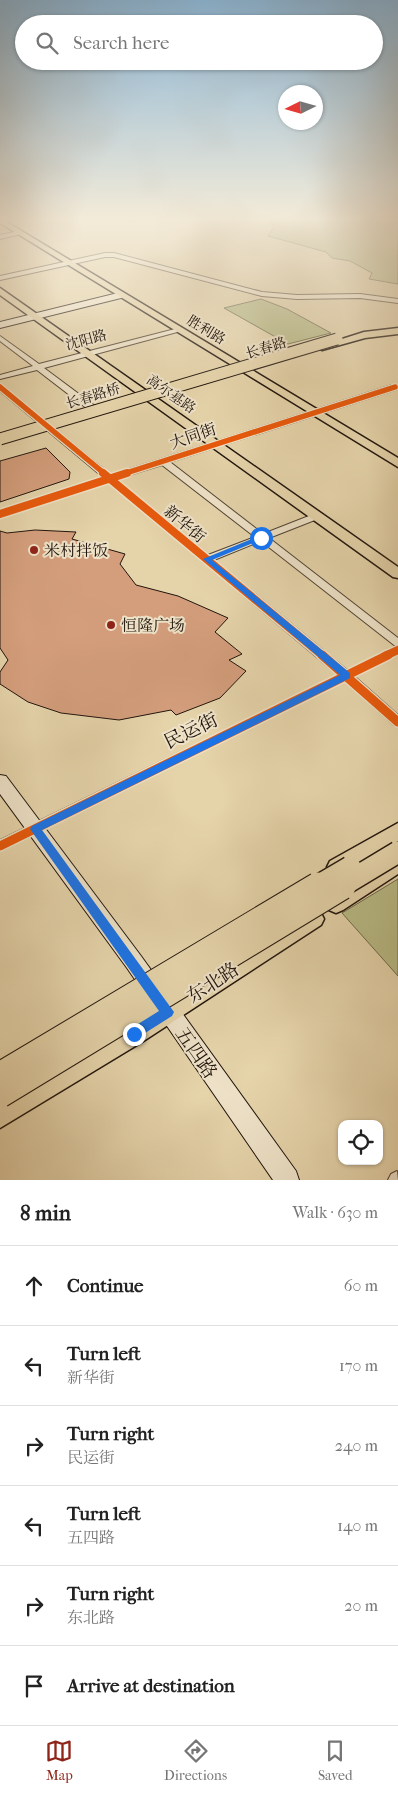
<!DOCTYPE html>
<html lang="en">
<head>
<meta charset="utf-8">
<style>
	body { margin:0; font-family:"IM FELL French Canon","Noto Serif SC",serif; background:#f2f2f2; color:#222 }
	.controls { position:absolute; right:15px; bottom:15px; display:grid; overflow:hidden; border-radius:10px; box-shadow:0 1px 4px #0004 }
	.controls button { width:45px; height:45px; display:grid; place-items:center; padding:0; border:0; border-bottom:1px solid #e0e0e0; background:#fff; color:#222; font:25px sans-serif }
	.compass { position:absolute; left:278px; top:85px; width:45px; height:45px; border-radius:50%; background:#fff; box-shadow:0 1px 4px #0004; rotate:265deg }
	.stop { position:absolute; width:15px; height:15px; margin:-11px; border:4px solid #1a73e8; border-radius:50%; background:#fff }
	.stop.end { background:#1a73e8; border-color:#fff; box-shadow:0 1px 5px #0008 }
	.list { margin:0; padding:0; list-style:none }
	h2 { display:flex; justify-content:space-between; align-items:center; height:65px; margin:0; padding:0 20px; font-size:21px }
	h2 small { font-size:16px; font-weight:400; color:#767676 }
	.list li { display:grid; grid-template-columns:32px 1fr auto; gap:15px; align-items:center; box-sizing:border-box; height:80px; padding:0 20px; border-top:1px solid #e0e0e0 }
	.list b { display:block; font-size:19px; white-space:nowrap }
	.list p { margin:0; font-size:16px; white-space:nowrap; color:#767676 }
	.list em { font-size:16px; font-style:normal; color:#767676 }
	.icon { flex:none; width:28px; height:28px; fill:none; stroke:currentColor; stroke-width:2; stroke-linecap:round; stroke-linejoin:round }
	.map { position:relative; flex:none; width:398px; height:1180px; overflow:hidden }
	.search { position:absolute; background:#fff; box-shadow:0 1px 4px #0004; left:15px; right:15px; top:15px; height:55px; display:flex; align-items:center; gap:12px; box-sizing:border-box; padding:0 18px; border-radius:28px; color:#767676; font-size:19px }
	.sheet { height:545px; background:#fff }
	nav { display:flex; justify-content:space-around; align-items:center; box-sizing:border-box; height:70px; border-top:1px solid #e0e0e0; background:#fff; font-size:14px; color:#767676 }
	nav a { display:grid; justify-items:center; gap:2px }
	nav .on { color:#8f2418 }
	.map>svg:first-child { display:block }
	.green { fill:#b8bb86; stroke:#6c684a }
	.building { fill:#d49e7c; stroke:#20150d }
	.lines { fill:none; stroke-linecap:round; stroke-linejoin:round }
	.street-casing { stroke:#514434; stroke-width:2 }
	.secondary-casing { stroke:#20150d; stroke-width:2 }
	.primary-casing { stroke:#20150d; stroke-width:3 }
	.street { fill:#eee2c8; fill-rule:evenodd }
	.secondary { fill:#eee2c8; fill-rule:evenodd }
	.primary { fill:#e5d3aa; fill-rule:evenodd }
	.primary-bridge-casing { stroke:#20150d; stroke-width:13; stroke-linecap:butt }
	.highway-bridge-far1-casing { stroke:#20150d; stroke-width:24; stroke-linecap:butt }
	.highway-bridge-casing { stroke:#20150d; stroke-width:29; stroke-linecap:butt }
	.primary-bridge { stroke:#e5d3aa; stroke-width:11 }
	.highway-bridge-far1 { stroke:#e5d3aa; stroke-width:21 }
	.highway-bridge { stroke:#e5d3aa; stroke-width:27 }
	.cycleway-far2-casing { stroke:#eee2c8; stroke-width:8 }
	.cycleway-far1-casing { stroke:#eee2c8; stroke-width:11 }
	.cycleway-casing { stroke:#eee2c8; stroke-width:12 }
	.cycleway-far2 { stroke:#e8590c; stroke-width:5.5 }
	.cycleway-far1 { stroke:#e8590c; stroke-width:8 }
	.cycleway { stroke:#e8590c; stroke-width:9 }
	.route { fill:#1a73e8 }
	.poi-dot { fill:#8f2418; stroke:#eee2c8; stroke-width:2 }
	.labels { text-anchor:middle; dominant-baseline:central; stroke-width:4; stroke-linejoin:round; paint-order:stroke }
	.far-street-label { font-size:14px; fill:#20150d; stroke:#eee2c8 }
	.street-label { font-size:16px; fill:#20150d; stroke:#eee2c8 }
	.poi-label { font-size:16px; fill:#20150d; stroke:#eee2c8; text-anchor:start }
	.near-street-label { font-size:19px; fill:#20150d; stroke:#eee2c8 }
</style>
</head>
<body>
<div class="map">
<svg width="398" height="1180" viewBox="0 0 398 1180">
	<rect width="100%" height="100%" fill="#e5d3aa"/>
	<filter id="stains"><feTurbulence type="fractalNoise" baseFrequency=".004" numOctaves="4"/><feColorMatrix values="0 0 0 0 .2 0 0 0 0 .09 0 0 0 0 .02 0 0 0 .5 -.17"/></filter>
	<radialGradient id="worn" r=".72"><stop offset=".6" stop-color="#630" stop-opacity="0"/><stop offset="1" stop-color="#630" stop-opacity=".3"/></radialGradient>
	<!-- green -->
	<path class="green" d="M269 218H398V284L369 279 372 273 350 261 332 258 326 252 268 236 274 227Z
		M261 299 287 309 331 333 288 344 224 308Z
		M398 879V976L342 913Z"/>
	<!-- building -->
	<path class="building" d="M46 448 70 472 69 479 0 502V461Z
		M35 530 76 532 72 539 125 554 120 564 136 585 178 596 228 618 215 632 242 654 229 660 246 671 220 698 176 715 171 710 119 720 61 713 28 702 0 684V672L8 660 0 648V531L7 533Z"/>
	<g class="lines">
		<defs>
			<path id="street" d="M13 218 0 221 1 218Z
				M128 218H133L134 219 131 221Z
				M19 231 22 233 21 234 0 239V235Z
				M105 253H114L262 292 297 295 360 294 398 299V303L360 298 297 299 262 296 114 257H105L0 280V276Z
				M179 328 182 330 181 331 44 368 95 406V410H89L37 370 0 379V375L33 366 0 341V336L39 364Z
				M0 385 111 475 392 385H398V389L170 462 263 534 314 514H320L322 516 320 518 269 538 398 638V646L394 645 261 541 214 560 347 670 398 647V654L354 676 398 715V726L394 725 345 681 0 851V840L338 675 109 482 0 517V511L104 478 0 391ZM162 465 255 537 208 555 116 479Z
				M397 1171 398 1180H388L391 1174Z"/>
			<path id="secondary" d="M122 292 126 295 125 297 0 328V322Z
				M0 775 6 776 141 956 296 1171 299 1180H273L127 968 0 794Z"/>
			<path id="primary" d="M0 218 398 458V467L0 223Z
				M0 288 398 567V578L393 577 0 295Z
				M398 328V334L365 338 322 350 317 347 364 332Z
				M398 823V841L344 873 337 875 330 873 327 867 330 861Z
				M398 856V874L343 910 336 913 329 910 326 904 329 898Z
				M313 910 321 913 324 919 321 925 142 1042 0 1128V1101Z"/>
		</defs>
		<!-- street casing -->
		<use href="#street" class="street-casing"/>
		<!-- secondary casing -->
		<use href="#secondary" class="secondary-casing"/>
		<!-- primary casing -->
		<use href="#primary" class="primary-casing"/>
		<!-- street -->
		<use href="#street" class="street"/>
		<!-- secondary -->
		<use href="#secondary" class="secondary"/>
		<!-- primary -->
		<use href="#primary" class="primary"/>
		<defs>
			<path id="primary-bridge" d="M0 439 337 339"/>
			<path id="highway-bridge-far1" d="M316 887 350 867
				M340 887 398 852"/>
			<path id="highway-bridge" d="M0 1076 318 886
				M0 1094 342 886"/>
		</defs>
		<!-- primary-bridge casing -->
		<use href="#primary-bridge" class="primary-bridge-casing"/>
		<!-- highway-bridge-far1 casing -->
		<use href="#highway-bridge-far1" class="highway-bridge-far1-casing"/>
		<!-- highway-bridge casing -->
		<use href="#highway-bridge" class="highway-bridge-casing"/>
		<!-- primary-bridge -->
		<use href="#primary-bridge" class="primary-bridge"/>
		<!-- highway-bridge-far1 -->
		<use href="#highway-bridge-far1" class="highway-bridge-far1"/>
		<!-- highway-bridge -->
		<use href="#highway-bridge" class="highway-bridge"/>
		<defs>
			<path id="cycleway-far2" d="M0 387 105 474
				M123 474 395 387"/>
			<path id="cycleway-far1" d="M103 473 323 656
				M0 514 127 473
				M385 656 398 650"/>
			<path id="cycleway" d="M322 655 398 722
				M0 846 388 655"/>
		</defs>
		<!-- cycleway-far2 casing -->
		<use href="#cycleway-far2" class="cycleway-far2-casing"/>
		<!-- cycleway-far1 casing -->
		<use href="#cycleway-far1" class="cycleway-far1-casing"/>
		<!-- cycleway casing -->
		<use href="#cycleway" class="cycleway-casing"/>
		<!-- cycleway-far2 -->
		<use href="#cycleway-far2" class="cycleway-far2"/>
		<!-- cycleway-far1 -->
		<use href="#cycleway-far1" class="cycleway-far1"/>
		<!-- cycleway -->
		<use href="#cycleway" class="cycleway"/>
	</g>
	<!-- sky -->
	<linearGradient id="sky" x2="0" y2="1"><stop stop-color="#89b4d4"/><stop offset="0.57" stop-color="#f3ebd9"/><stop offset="1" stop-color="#f3ebd9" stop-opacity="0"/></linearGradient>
	<rect width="398" height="384" fill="url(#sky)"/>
	<!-- route -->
	<path class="route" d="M259 536 265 538 212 560 350 673V678L42 830 174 1012 172 1016 134 1040 130 1038 128 1034 130 1029 159 1011 30 829 32 826 340 675 203 559Z"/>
	<!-- markers -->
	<g class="poi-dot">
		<circle cx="34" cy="550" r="5"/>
		<circle cx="111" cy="625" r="5"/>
	</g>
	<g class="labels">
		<!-- far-street labels -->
		<g class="far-street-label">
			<text transform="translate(206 330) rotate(31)">胜利路</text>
			<text transform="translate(86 340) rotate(-15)">沈阳路</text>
			<text transform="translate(266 348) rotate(-17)">长春路</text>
			<text transform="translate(171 394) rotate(35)">高尔基路</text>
			<text transform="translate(93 396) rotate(-17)">长春路桥</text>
		</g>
		<!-- street labels -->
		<g class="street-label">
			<text transform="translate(193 436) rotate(-19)">大同街</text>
			<text transform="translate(185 524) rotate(40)">新华街</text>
		</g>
		<!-- poi labels -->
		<g class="poi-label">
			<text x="44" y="550">米村拌饭</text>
			<text x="121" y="625">恒隆广场</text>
		</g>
		<!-- near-street labels -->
		<g class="near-street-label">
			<text transform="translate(191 731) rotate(-26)">民运街</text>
			<text transform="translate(213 983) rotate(-33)">东北路</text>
			<text transform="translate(196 1053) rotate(55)">五四路</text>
		</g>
	</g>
	<rect width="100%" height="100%" filter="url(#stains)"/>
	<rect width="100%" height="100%" fill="url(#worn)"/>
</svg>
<div class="controls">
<button><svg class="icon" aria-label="locate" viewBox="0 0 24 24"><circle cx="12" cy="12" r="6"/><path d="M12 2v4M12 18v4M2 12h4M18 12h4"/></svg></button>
</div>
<svg class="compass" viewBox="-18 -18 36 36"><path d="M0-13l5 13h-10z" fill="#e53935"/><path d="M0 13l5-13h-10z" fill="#767676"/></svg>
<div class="stop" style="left:261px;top:538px"></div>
<div class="stop end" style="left:134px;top:1034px"></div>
<div class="search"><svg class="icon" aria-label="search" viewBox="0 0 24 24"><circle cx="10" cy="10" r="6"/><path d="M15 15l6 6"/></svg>Search here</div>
</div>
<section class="sheet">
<h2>8 min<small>Walk · 630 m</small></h2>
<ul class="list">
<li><svg class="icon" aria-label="ahead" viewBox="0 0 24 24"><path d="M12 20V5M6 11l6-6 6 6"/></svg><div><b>Continue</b></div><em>60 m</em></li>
<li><svg class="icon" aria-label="left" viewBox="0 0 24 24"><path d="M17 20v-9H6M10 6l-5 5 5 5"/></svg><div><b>Turn left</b><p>新华街</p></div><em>170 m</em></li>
<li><svg class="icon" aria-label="right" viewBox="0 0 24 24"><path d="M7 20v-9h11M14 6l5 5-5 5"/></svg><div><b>Turn right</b><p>民运街</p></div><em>240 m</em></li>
<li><svg class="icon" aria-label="left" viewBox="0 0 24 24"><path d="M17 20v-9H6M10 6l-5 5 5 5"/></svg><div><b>Turn left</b><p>五四路</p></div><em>140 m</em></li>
<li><svg class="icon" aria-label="right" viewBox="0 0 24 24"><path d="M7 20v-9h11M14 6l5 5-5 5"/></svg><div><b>Turn right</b><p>东北路</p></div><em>20 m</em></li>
<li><svg class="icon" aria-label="arrive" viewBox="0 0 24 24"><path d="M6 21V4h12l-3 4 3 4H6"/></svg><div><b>Arrive at destination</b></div></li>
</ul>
</section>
<nav>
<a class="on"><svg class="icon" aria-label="map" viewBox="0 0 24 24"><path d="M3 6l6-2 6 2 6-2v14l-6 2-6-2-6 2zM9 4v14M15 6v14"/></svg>Map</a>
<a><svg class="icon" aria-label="directions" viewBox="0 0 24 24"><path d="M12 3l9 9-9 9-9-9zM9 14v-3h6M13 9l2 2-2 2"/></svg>Directions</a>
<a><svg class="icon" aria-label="saved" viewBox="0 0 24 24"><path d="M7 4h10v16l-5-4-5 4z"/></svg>Saved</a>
</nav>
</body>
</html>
